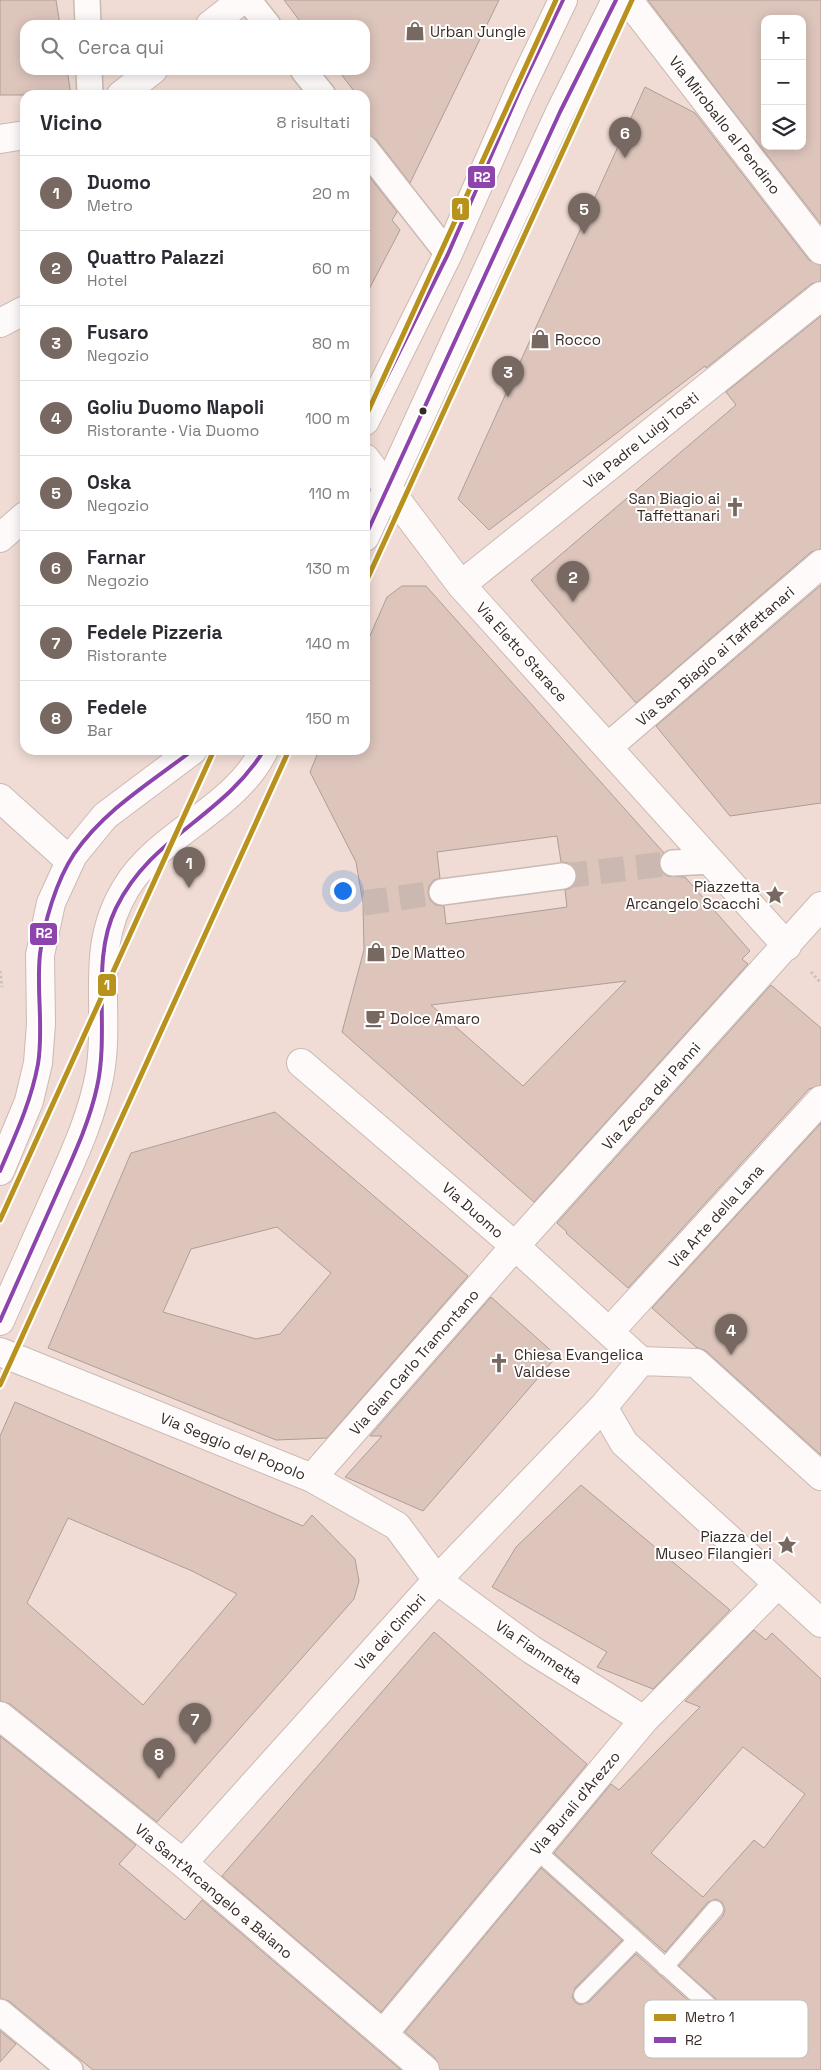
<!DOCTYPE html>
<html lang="it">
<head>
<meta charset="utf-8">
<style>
	body { margin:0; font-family:"Space Grotesk",sans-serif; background:#f2f2f3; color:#2b2b33 }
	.controls { position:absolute; right:15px; top:15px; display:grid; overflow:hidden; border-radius:10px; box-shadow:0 2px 12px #0003 }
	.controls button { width:45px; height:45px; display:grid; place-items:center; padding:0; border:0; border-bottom:1px solid #e1e1e2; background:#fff; color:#2b2b33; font:25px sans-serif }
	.you { position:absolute; left:342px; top:890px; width:18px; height:18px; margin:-12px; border:4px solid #fff; border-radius:50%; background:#1a73e8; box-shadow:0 0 0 8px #1a73e833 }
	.badge { display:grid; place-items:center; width:32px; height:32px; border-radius:50%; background:#786862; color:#fff; font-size:16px; font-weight:700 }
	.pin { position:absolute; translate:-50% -41px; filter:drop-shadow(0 1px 2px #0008) }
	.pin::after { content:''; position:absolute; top:26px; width:18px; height:15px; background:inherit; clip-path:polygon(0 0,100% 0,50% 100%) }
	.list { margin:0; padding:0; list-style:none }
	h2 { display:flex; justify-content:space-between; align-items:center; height:65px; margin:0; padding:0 20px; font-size:21px }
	h2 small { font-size:16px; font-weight:400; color:#7c7c81 }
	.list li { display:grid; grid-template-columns:32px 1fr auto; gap:15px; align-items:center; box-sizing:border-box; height:75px; padding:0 20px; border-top:1px solid #e1e1e2 }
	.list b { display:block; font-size:19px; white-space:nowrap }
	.list p { margin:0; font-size:16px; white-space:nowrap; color:#7c7c81 }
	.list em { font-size:16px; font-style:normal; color:#7c7c81 }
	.icon { flex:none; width:28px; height:28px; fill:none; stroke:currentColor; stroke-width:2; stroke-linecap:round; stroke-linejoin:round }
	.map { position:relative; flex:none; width:821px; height:2070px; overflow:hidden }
	.search { position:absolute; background:#fff; box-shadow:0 2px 12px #0003; left:20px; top:20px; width:350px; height:55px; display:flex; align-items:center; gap:12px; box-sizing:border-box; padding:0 18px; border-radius:15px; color:#7c7c81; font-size:19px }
	.panel { position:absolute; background:#fff; box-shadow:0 2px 12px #0003; left:20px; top:90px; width:350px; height:665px; border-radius:15px }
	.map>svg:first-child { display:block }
	.building { fill:#ddc5bc; stroke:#ad9e98; fill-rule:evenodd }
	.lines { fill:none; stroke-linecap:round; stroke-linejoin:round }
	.pedestrian-tunnel { stroke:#cbb8b1; stroke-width:25; stroke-dasharray:25 12; stroke-linecap:butt }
	.service-casing { stroke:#cabab4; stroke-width:19 }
	.pedestrian-casing { stroke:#cabab4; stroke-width:28 }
	.minor-casing { stroke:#cabab4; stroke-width:30 }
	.secondary-casing { stroke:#cabab4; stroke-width:30 }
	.path { stroke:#c8c1be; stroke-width:3; stroke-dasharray:2.5 2.5; stroke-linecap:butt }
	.service { stroke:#fdfaf9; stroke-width:16 }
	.pedestrian { stroke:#fdfaf9; stroke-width:25 }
	.minor { stroke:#fdfaf9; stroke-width:28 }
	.secondary { stroke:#fdfaf9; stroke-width:28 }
	.bus-1-casing { stroke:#fff; stroke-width:8 }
	.bus-1 { stroke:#8e44ad; stroke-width:4 }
	.metro-1-casing { stroke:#fff; stroke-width:9 }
	.metro-1 { stroke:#b9921e; stroke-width:5 }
	.bus-dot { fill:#382a25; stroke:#fff; stroke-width:2 }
	.labels { text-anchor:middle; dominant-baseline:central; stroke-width:4; stroke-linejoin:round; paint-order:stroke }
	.poi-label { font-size:15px; fill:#382a25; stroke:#fff; text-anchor:start }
	.street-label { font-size:15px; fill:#382a25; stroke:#fff }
	.key { fill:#fff; stroke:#c3bfbe; stroke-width:1 }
	.key-label { font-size:14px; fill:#382a25 }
	.line-badge { stroke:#fff; stroke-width:2 }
	.badge-label { font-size:14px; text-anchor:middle; font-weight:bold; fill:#fff }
</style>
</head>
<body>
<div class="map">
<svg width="821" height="2070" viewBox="0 0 821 2070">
	<rect width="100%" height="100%" fill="#f0dcd4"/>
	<!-- building -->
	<path class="building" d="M0 0H56L60 25H25V70H67L71 95H0Z
		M284 0H499L410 183 376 139 365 134V95H357L338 70H365V25H303Z
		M648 0H821V224L728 105ZM765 19H802V146H765Z
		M645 87 695 113 809 260 821 265V281L811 284 706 368 705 366 489 530 458 499Z
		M365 171 397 212 392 220 400 230 365 297Z
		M821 316V549L811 552 636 703 531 580 736 405 726 392Z
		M821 585V803L730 816 656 726Z
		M402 586H426L664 853 659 863 661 871 667 876 685 877 750 951 742 959 748 964 534 1202 342 1032 364 950 363 903 356 862 310 772 319 750H365V647L387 597ZM557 836 561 862 569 863 577 874 576 882 571 888 565 890 567 907 446 924 444 906 436 905 430 900 428 893 429 886 434 880 440 878 437 852ZM626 981 523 1086 431 1005Z
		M771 985 821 1028V1085L809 1089 628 1288 566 1233 567 1232 557 1223Z
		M275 1112 468 1276 327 1438 276 1440 48 1348 131 1153ZM277 1227 331 1273 280 1334 256 1339 163 1312 191 1249Z
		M821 1123V1455L706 1351 696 1347 652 1308Z
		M491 1297 557 1356 423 1511 345 1477 382 1436H370Z
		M15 1402 303 1526 312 1515 355 1559 359 1581 354 1599 157 1822 10 1704 0 1701V1436ZM68 1518 192 1571 237 1594 143 1705 27 1603Z
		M581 1485 730 1610 653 1689 597 1667 607 1652 492 1587 516 1547Z
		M754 1630 766 1640 772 1633 821 1679V2070H440L435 2058 405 2032 541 1868 622 1940 575 1988 572 1997 575 2002 580 2005 589 2002 636 1954 737 2044 747 2047 752 2043 754 2034 751 2030 679 1966 723 1916 725 1910 722 1902 716 1899 708 1902 665 1952 554 1853 611 1784 619 1790 700 1707 685 1701ZM743 1747 805 1794 764 1848 754 1840 703 1897 651 1853Z
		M434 1632 587 1764 381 2012 222 1876Z
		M0 1736 136 1845 119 1864 185 1920 202 1900 401 2070H93L9 2001 0 1998Z
		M0 2031 16 2044 0 2062Z"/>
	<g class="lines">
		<!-- pedestrian-tunnel -->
		<path class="pedestrian-tunnel" d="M563 876 673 863
			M363 903 442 892"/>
		<defs>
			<path id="service" d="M536 1850 744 2037
				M665 1967 715 1909
				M582 1995 636 1940"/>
			<path id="pedestrian" d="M87 0 88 25
				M248 0 268 25
				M89 70 90 95
				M303 70 323 95
				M365 148 448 254
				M673 863 711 861
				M442 892 563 876
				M0 2012 70 2070"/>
			<path id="minor" d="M628 0 821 250
				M210 25 242 0
				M121 95 153 70
				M0 139 25 135
				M0 323 25 310
				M365 458 461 585 787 946
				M0 538 25 516
				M461 585 821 296
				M608 747 821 564
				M0 798 70 861
				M301 1063 515 1246 641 1361 696 1363 821 1476
				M610 1331 821 1100
				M0 1352 312 1478 397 1526 437 1580 532 1650 644 1720
				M603 1407 624 1443 821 1623
				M312 1478 515 1246 821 906
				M0 1716 183 1863 425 2070
				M183 1863 437 1580 603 1407 641 1361
				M383 2034 644 1720 778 1584"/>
			<path id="secondary" d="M365 421 448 254 519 92 563 0
				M365 537 560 112 616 0
				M0 1171 29 1101 38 1063 41 1024 40 955 51 903 73 855 105 816 193 750
				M0 1321C18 1281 36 1241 54 1200 72 1159 92 1118 100 1073 111 1008 88 950 126 888 159 833 236 809 264 750"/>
		</defs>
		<!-- service casing -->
		<use href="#service" class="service-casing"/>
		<!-- pedestrian casing -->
		<use href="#pedestrian" class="pedestrian-casing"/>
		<!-- minor casing -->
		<use href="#minor" class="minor-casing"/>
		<!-- secondary casing -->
		<use href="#secondary" class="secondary-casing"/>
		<!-- path -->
		<path class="path" d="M0 971 2 987
			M811 972 821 983"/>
		<!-- service -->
		<use href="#service" class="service"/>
		<!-- pedestrian -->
		<use href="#pedestrian" class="pedestrian"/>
		<!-- minor -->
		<use href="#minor" class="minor"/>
		<!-- secondary -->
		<use href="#secondary" class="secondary"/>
		<defs>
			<path id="bus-1" d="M365 421 448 254 519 92 563 0
				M365 537 560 112 616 0
				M0 1171C15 1136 31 1102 38 1064 44 1028 36 990 40 954 44 923 56 881 74 854 104 810 151 782 193 750
				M0 1321C19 1278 38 1236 57 1193 72 1159 89 1124 97 1087 110 1030 90 960 116 908 151 836 223 817 264 750"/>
		</defs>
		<!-- bus-1 casing -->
		<use href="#bus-1" class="bus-1-casing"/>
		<!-- bus-1 -->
		<use href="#bus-1" class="bus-1"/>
		<defs>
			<path id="metro-1" d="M365 418 556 0
				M365 584 632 0
				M0 1220 214 750
				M0 1385 289 750"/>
		</defs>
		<!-- metro-1 casing -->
		<use href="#metro-1" class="metro-1-casing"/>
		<!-- metro-1 -->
		<use href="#metro-1" class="metro-1"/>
	</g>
	<!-- icons -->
	<defs>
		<symbol id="shop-bare" viewBox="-9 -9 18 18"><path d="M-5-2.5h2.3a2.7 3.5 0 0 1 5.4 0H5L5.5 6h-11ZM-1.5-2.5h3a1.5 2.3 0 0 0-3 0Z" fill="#786862" stroke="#fff" stroke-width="2.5" paint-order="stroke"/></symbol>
		<symbol id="church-bare" viewBox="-9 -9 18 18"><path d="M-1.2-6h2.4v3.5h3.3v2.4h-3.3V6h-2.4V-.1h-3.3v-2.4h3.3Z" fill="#786862" stroke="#fff" stroke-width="2.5" paint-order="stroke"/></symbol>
		<symbol id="sight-bare" viewBox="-9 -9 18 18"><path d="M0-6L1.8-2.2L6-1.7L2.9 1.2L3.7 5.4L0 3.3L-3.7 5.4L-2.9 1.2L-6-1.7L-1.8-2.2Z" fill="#786862" stroke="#fff" stroke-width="2.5" paint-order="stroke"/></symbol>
		<symbol id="cafe-bare" viewBox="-9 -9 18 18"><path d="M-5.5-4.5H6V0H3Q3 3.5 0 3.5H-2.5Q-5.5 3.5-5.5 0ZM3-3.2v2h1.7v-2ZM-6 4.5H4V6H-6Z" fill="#786862" stroke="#fff" stroke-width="2.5" paint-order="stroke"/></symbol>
	</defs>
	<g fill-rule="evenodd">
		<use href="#shop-bare" x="401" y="17" width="28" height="28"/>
		<use href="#shop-bare" x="526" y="325" width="28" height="28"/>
		<use href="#church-bare" x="721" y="493" width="28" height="28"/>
		<use href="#sight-bare" x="761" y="881" width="28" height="28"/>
		<use href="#shop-bare" x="362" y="938" width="28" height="28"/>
		<use href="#cafe-bare" x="361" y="1004" width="28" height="28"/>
		<use href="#church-bare" x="485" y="1349" width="28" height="28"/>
		<use href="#sight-bare" x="773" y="1531" width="28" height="28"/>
	</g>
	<!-- markers -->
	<circle class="bus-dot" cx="423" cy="411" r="4.5"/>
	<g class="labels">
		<!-- poi labels -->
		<g class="poi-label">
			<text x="430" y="31">Urban Jungle</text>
			<text x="555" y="339">Rocco</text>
			<text x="720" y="498" text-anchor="end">San Biagio ai<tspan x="720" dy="17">Taffettanari</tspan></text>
			<text x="760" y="886" text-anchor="end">Piazzetta<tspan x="760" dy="17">Arcangelo Scacchi</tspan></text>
			<text x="391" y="952">De Matteo</text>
			<text x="390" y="1018">Dolce Amaro</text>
			<text x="514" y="1354">Chiesa Evangelica<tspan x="514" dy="17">Valdese</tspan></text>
			<text x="772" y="1536" text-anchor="end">Piazza del<tspan x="772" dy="17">Museo Filangieri</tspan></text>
		</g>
		<!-- street labels -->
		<g class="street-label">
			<text transform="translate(725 125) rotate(52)">Via Miroballo al Pendino</text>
			<text transform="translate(641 440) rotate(-39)">Via Padre Luigi Tosti</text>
			<text transform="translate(522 652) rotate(48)">Via Eletto Starace</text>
			<text transform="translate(715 656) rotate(-41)">Via San Biagio ai Taffettanari</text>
			<text transform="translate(651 1096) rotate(-48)">Via Zecca dei Panni</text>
			<text transform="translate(473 1210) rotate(41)">Via Duomo</text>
			<text transform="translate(716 1216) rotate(-48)">Via Arte della Lana</text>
			<text transform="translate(414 1362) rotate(-49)">Via Gian Carlo Tramontano</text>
			<text transform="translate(233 1446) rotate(22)">Via Seggio del Popolo</text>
			<text transform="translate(390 1632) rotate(-48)">Via dei Cimbri</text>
			<text transform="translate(539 1652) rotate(34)">Via Fiammetta</text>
			<text transform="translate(575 1803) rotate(-50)">Via Burali d'Arezzo</text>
			<text transform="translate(214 1891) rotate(40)">Via Sant'Arcangelo a Baiano</text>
		</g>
	</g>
	<!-- legend -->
	<rect x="644" y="2000" width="164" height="58" rx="8" class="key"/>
	<rect x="654" y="2014" width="22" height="7" fill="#b9921e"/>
	<rect x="654" y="2037" width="22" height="6" fill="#8e44ad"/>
	<g class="key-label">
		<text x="685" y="2022">Metro 1</text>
		<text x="685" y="2045">R2</text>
	</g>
	<g class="line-badge">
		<rect x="467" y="165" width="29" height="24" rx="5" fill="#8e44ad"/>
		<rect x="451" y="197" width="19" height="24" rx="5" fill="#b9921e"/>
		<rect x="29" y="922" width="29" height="24" rx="5" fill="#8e44ad"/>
		<rect x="97" y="973" width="20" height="24" rx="5" fill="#b9921e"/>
	</g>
	<g class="badge-label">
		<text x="482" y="182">R2</text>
		<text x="460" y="214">1</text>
		<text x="44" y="938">R2</text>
		<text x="107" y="990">1</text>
	</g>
</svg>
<div class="controls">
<button>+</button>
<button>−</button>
<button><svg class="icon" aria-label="layers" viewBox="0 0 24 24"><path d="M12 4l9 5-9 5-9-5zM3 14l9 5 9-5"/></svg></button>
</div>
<div class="you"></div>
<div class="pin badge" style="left:189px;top:888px">1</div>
<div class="pin badge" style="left:573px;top:602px">2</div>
<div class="pin badge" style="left:508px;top:397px">3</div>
<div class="pin badge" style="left:731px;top:1355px">4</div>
<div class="pin badge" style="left:584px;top:234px">5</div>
<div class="pin badge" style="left:625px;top:158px">6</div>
<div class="pin badge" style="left:195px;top:1744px">7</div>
<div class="pin badge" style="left:159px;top:1779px">8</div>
<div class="search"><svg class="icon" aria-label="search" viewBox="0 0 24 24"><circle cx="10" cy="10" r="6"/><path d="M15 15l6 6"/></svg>Cerca qui</div>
<section class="panel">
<h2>Vicino<small>8 risultati</small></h2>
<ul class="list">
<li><span class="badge">1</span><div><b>Duomo</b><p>Metro</p></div><em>20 m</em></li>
<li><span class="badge">2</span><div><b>Quattro Palazzi</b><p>Hotel</p></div><em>60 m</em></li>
<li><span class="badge">3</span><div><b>Fusaro</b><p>Negozio</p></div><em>80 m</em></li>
<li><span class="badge">4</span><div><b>Goliu Duomo Napoli</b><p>Ristorante · Via Duomo</p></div><em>100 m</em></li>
<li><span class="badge">5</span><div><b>Oska</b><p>Negozio</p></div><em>110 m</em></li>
<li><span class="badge">6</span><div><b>Farnar</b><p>Negozio</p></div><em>130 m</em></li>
<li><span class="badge">7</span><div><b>Fedele Pizzeria</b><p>Ristorante</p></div><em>140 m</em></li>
<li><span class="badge">8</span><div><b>Fedele</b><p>Bar</p></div><em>150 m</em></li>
</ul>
</section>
</div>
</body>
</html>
